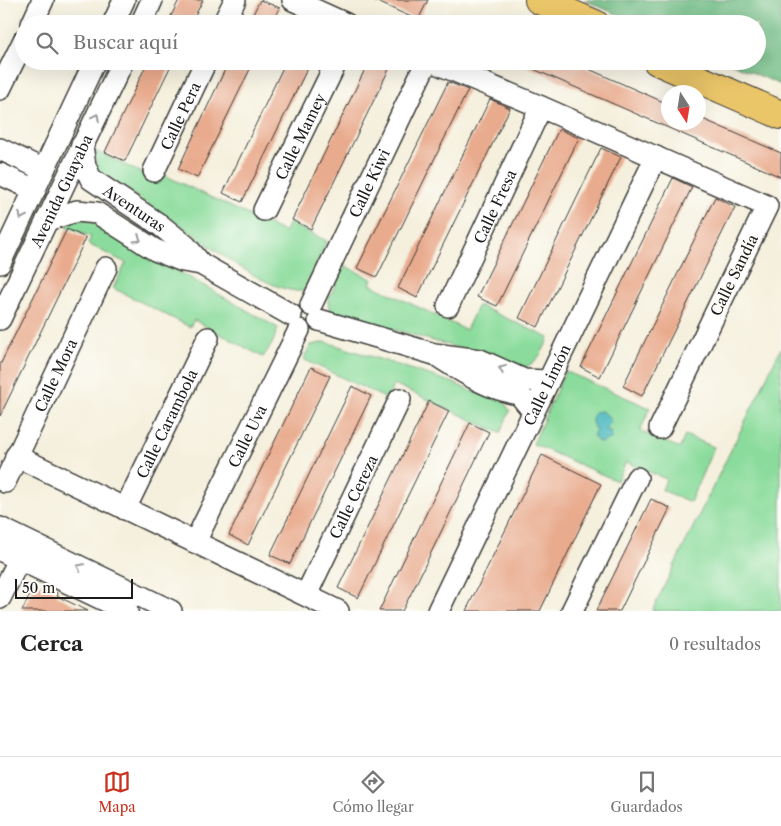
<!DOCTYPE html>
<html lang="es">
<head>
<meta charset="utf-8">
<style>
	body { margin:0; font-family:"Libre Caslon Text",serif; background:#f2f2f2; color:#222 }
	.compass { position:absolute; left:661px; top:85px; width:45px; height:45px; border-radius:50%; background:#fff; box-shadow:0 5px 20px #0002; rotate:168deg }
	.scale { position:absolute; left:15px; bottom:12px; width:118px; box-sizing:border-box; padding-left:5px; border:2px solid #1c1c1c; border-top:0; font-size:14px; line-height:18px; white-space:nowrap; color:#1c1c1c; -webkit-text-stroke:4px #fdfcf7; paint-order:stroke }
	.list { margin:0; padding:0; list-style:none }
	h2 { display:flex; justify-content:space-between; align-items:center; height:65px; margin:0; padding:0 20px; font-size:21px }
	h2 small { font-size:16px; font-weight:400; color:#767676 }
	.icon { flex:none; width:28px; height:28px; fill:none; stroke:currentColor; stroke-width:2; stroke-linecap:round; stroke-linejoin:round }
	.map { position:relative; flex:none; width:781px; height:611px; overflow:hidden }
	.search { position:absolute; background:#fff; box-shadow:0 5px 20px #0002; left:15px; right:15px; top:15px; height:55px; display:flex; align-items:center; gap:12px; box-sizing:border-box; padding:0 18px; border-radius:28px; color:#767676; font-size:19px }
	.sheet { height:145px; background:#fff }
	nav { display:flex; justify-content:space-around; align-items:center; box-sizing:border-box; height:70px; border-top:1px solid #e0e0e0; background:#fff; font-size:14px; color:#767676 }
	nav a { display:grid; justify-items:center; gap:2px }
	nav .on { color:#c8321e }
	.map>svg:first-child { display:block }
	.green { fill:#8bdc9c; stroke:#547c5c }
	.forest { fill:#70bc84; stroke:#466c50 }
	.water { fill:#48b8bf; stroke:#326a6e }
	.building { fill:#e9ab8e }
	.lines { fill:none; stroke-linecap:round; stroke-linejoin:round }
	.minor-casing { stroke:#3d3c39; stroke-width:24 }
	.major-casing { stroke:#3d3c39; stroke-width:30 }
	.minor { stroke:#fff; stroke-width:21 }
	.major { stroke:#ebc669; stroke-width:28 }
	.oneway { stroke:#999 }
	.labels { text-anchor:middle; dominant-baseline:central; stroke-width:4; stroke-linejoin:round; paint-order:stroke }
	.street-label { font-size:15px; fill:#1c1c1c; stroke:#fdfcf7 }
</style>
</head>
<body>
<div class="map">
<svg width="781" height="611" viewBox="0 0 781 611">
	<rect width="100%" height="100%" fill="#fdfcf7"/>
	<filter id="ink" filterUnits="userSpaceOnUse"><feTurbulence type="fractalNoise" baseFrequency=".02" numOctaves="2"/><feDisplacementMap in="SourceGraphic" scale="10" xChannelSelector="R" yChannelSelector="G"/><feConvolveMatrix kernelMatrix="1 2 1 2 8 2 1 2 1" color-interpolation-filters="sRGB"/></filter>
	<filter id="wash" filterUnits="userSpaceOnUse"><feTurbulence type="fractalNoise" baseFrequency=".0096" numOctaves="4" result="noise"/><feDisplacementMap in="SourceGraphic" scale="20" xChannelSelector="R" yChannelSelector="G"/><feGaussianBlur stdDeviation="1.12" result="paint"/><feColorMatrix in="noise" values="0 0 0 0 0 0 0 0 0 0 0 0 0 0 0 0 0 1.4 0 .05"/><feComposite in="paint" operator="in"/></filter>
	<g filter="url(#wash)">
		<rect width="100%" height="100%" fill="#f5f0dd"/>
		<!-- green -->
		<path class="green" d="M96 151 160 182 164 175 284 232 289 223 327 241 304 291C270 295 206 243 177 223 153 207 129 192 105 178L95 166Z
			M87 219 278 328 272 344 263 357 194 320 190 327 113 288 126 263 88 244 91 237 67 226 71 221Z
			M345 266 372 279 370 284 466 330 478 305 549 338C541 356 535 365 516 371L492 354 462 349 339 314 329 310 328 300Z
			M326 342 454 383 473 392 503 400 510 411 500 433 394 384 387 399 303 359 311 345Z
			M781 348V611H652Z
			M565 371 650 408 640 431 680 448 685 435 714 447 690 502 662 490 666 479 626 462 617 481 533 444Z"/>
		<!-- forest -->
		<path class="forest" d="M584 0H781V85L726 61H757V24H639Z"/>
		<!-- water -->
		<path class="water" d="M602 411 610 418V424L605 429 610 431 612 438 601 443 597 441 593 435 596 430C591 424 591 419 595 412Z"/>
		<g id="blocks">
			<!-- building -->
			<path class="building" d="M179 0H203L191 24H167Z
				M260 0 280 8 272 24H248Z
				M373 0H428L418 20Z
				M148 61H173L125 161 105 152Z
				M229 61H254L197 178 178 169Z
				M286 61H311L242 202 223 193Z
				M369 61H393L311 229 292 220Z
				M515 61H571L591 70 668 104V122H698V117L781 153V177Z
				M448 82 468 90 377 277 357 268Z
				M490 99 510 108 417 298 398 288Z
				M559 129 579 138 497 306 477 297Z
				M601 148 621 157 538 327 519 318Z
				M673 178 692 187 600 377 581 367Z
				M715 197 735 207 642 396 623 386Z
				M67 229 86 238 0 416V365Z
				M311 367 330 376 248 545 229 535Z
				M352 386 371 396 290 564 270 555Z
				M429 401 449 411 358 598 338 588Z
				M470 423 489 432 416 584 402 611H379Z
				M542 455 601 484 540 611H466Z
				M651 499 670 508 620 611H596Z
				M36 582 58 593 57 596 88 611H22Z"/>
		</g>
	</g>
	<g filter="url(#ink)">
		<use href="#blocks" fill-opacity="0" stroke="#3d3c39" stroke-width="1"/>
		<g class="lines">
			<defs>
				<g id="minor">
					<path d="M293 0 346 24"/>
					<path d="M32 24 43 0"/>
					<path d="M113 24 124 0"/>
					<path d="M141 24 152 0"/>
					<path d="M223 24 235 0"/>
					<path d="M431 61 541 107 767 206 660 428"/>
					<path d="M0 89 24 40"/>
					<path id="s1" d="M82 145 85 166 91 179 160 225 186 246 201 264"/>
					<path d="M0 149 44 170"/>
					<path id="s2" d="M154 171 206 61"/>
					<path d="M0 174 35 190"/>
					<path id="s3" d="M264 210 337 61"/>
					<path d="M47 220 77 211 97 213 155 250 183 261 201 264 291 315"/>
					<path d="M0 263 95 61"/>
					<path id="s4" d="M311 305 427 61"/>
					<path id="s5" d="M448 306 541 107"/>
					<path id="s6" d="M0 319 123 61"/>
					<path d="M319 320 434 354 480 360 524 380 548 381"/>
					<path d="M439 357C464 373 488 389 519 394L533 411"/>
					<path d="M16 456 338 611"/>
					<path id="s7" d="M5 482 106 268"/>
					<path id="s8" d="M125 509 208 338"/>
					<path d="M0 528 171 611"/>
					<path id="s9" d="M195 542 299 330"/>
					<path d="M0 550 127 611"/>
					<path id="s10" d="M306 595 400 399"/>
					<path d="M0 598 26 546"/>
					<path id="s11" d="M438 611 656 157"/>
					<path d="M572 611 637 478"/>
				</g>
				<path id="major" d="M539 0 595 24
					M657 61 781 115"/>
			</defs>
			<!-- minor casing -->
			<use href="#minor" class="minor-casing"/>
			<!-- major casing -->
			<use href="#major" class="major-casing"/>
			<!-- minor -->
			<use href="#minor" class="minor"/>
			<!-- major -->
			<use href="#major" class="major"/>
		</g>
		<!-- one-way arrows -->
		<defs><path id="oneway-chevron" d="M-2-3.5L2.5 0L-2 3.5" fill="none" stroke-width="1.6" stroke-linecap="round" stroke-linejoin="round" transform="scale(1.25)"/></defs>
		<g class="oneway">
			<use href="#oneway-chevron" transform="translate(96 117) rotate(-64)"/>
			<use href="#oneway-chevron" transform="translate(22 216) rotate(116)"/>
			<use href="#oneway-chevron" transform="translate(138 239) rotate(32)"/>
			<use href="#oneway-chevron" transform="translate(502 369) rotate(-158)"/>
			<use href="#oneway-chevron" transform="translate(80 567) rotate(-154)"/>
		</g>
	</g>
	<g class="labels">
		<!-- street labels -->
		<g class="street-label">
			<text stroke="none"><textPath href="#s2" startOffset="61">Calle Pera</textPath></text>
			<text stroke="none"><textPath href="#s3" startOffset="82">Calle Mamey</textPath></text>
			<text stroke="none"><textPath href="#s4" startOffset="135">Calle Kiwi</textPath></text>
			<text stroke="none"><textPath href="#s6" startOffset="142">Avenida Guayaba</textPath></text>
			<text stroke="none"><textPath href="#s5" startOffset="110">Calle Fresa</textPath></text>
			<text stroke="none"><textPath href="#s1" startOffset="88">Aventuras</textPath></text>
			<text transform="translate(734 275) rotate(-64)">Calle Sandía</text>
			<text stroke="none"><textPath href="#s7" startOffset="118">Calle Mora</textPath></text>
			<text stroke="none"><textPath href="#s11" startOffset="251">Calle Limón</textPath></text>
			<text stroke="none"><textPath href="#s8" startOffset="95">Calle Carambola</textPath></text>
			<text stroke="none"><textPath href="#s9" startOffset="118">Calle Uva</textPath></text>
			<text stroke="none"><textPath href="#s10" startOffset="109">Calle Cereza</textPath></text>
		</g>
	</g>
</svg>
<svg class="compass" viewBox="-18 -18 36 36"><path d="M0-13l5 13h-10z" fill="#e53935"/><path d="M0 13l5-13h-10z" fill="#767676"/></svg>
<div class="scale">50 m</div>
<div class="search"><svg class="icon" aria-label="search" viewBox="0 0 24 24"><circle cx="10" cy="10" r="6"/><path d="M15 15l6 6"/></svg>Buscar aquí</div>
</div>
<section class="sheet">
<h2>Cerca<small>0 resultados</small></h2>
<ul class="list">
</ul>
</section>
<nav>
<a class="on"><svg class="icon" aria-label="map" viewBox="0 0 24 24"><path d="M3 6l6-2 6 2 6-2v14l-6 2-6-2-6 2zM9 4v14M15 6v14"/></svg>Mapa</a>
<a><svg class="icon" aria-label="directions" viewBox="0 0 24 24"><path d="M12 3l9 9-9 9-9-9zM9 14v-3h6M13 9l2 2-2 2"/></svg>Cómo llegar</a>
<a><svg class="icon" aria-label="saved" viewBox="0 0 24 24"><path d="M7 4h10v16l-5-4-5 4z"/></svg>Guardados</a>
</nav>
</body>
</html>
